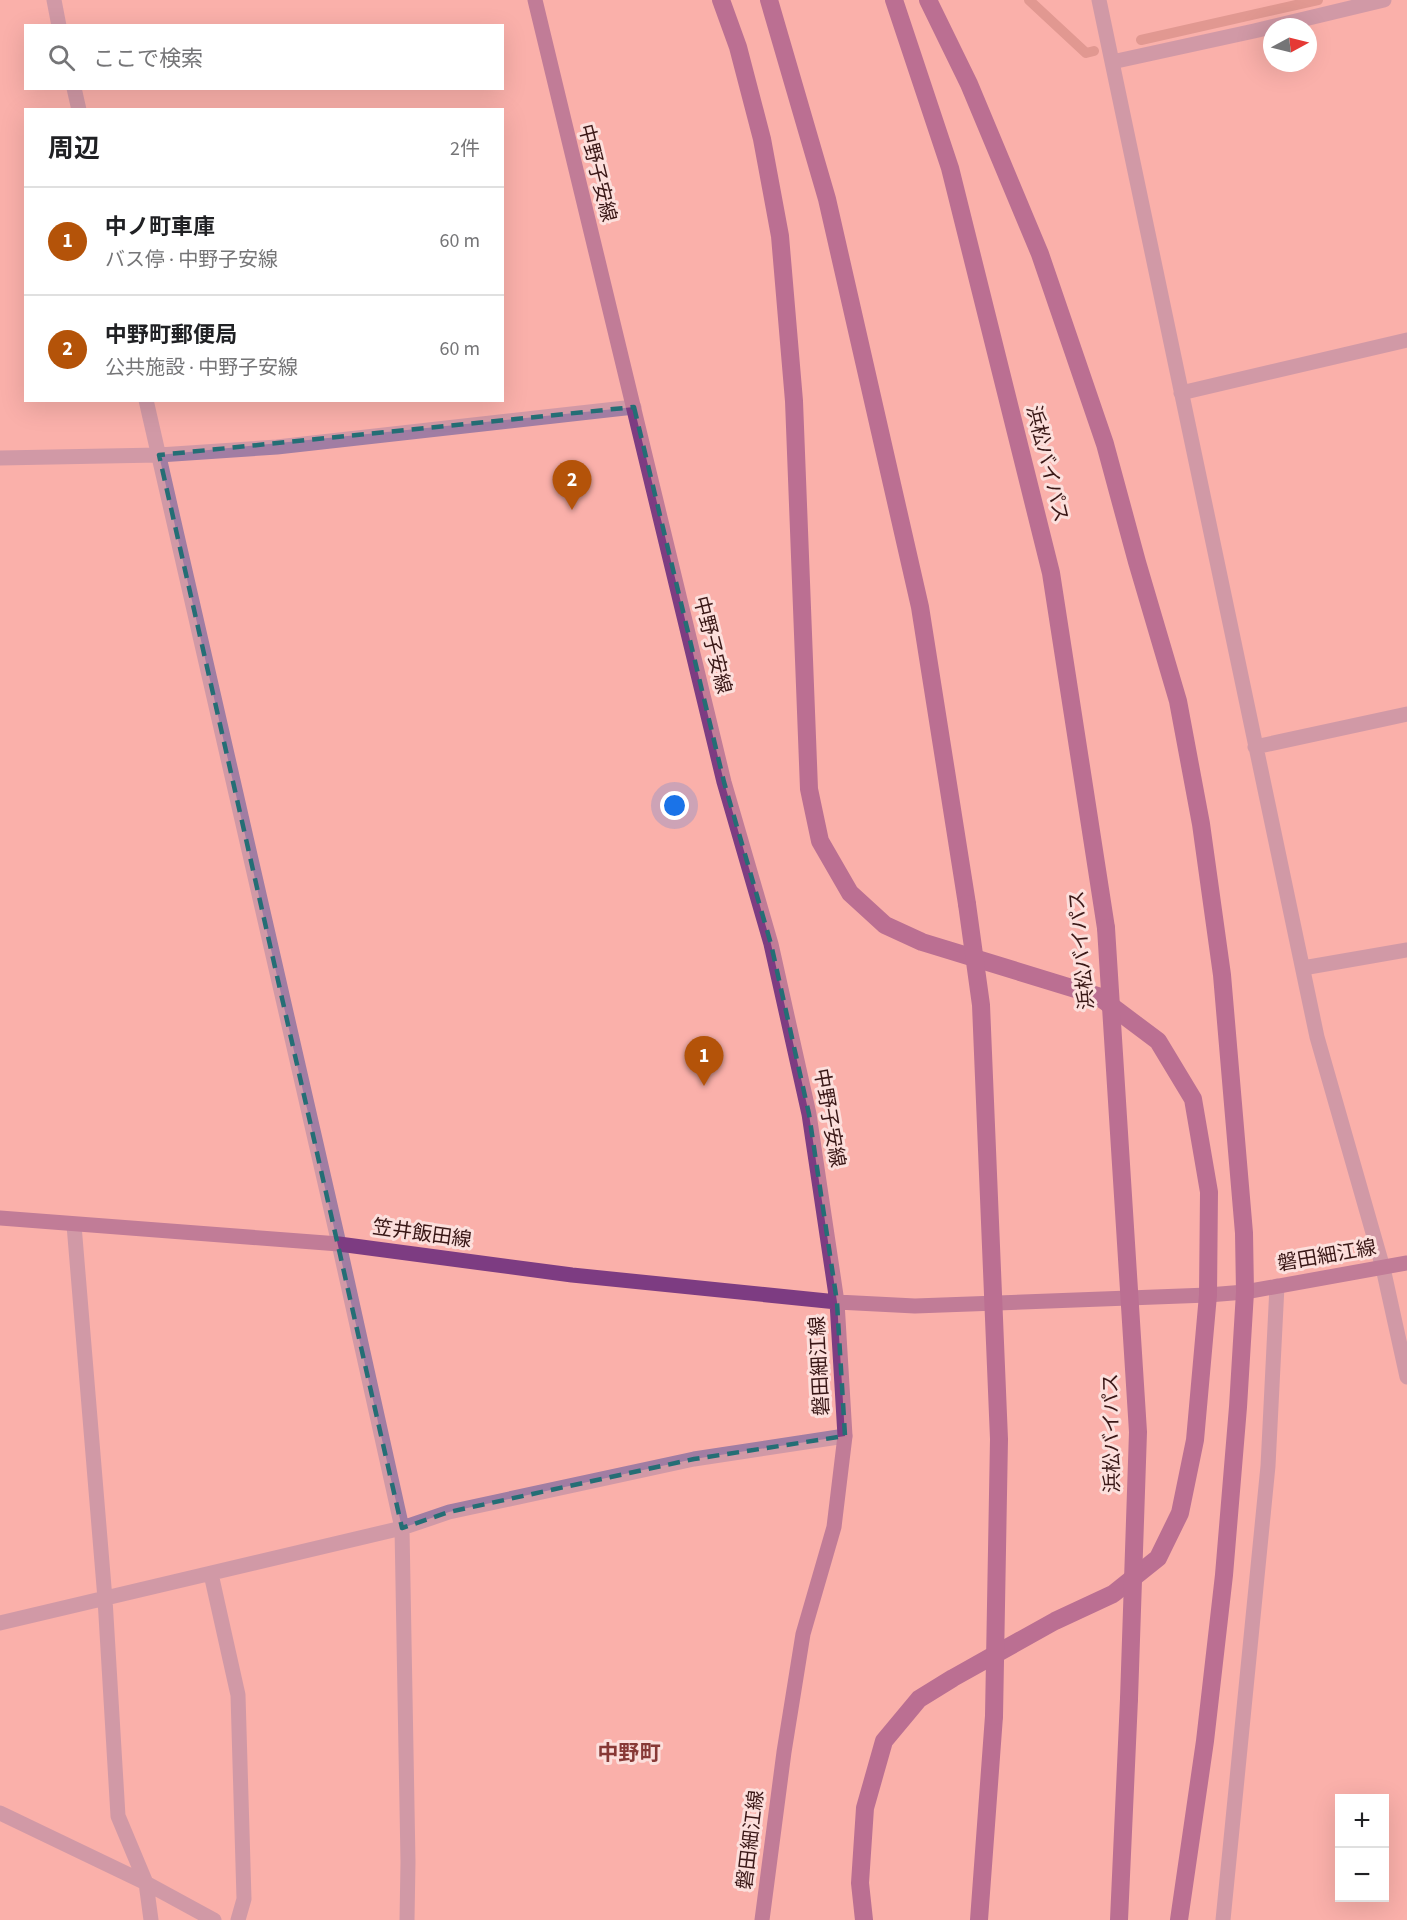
<!DOCTYPE html>
<html lang="ja">
<head>
<meta charset="utf-8">
<style>
	body { margin:0; font-family:"Source Sans 3","Noto Sans JP",sans-serif; background:#f2f2f2; color:#202124 }
	.controls { position:absolute; right:18px; bottom:18px; display:grid; overflow:hidden; border-radius:0px; box-shadow:0 6px 24px #0002 }
	.controls button { width:54px; height:54px; display:grid; place-items:center; padding:0; border:0; border-bottom:2px solid #e0e0e0; background:#fff; color:#202124; font:30px sans-serif }
	.compass { position:absolute; left:1263px; top:18px; width:54px; height:54px; border-radius:50%; background:#fff; box-shadow:0 6px 24px #0002; rotate:83deg }
	.you { position:absolute; left:675px; top:806px; width:21px; height:21px; margin:-15px; border:4px solid #fff; border-radius:50%; background:#1a73e8; box-shadow:0 0 0 9px #1a73e833 }
	.badge { display:grid; place-items:center; width:39px; height:39px; border-radius:50%; background:#b45309; color:#fff; font-size:20px; font-weight:700 }
	.pin { position:absolute; translate:-50% -50px; filter:drop-shadow(0 2px 3px #0008) }
	.pin::after { content:''; position:absolute; top:32px; width:21px; height:18px; background:inherit; clip-path:polygon(0 0,100% 0,50% 100%) }
	.list { margin:0; padding:0; list-style:none }
	h2 { display:flex; justify-content:space-between; align-items:center; height:78px; margin:0; padding:0 24px; font-size:26px }
	h2 small { font-size:20px; font-weight:400; color:#757577 }
	.list li { display:grid; grid-template-columns:39px 1fr auto; gap:18px; align-items:center; box-sizing:border-box; height:108px; padding:0 24px; border-top:2px solid #e0e0e0 }
	.list b { display:block; font-size:22px; white-space:nowrap }
	.list p { margin:0; font-size:20px; white-space:nowrap; color:#757577 }
	.list em { font-size:20px; font-style:normal; color:#757577 }
	.icon { flex:none; width:33px; height:33px; fill:none; stroke:currentColor; stroke-width:2; stroke-linecap:round; stroke-linejoin:round }
	.map { position:relative; flex:none; width:1407px; height:1920px; overflow:hidden }
	.search { position:absolute; background:#fff; box-shadow:0 6px 24px #0002; left:24px; top:24px; width:480px; height:66px; display:flex; align-items:center; gap:15px; box-sizing:border-box; padding:0 21px; border-radius:0px; color:#757577; font-size:22px }
	.panel { position:absolute; background:#fff; box-shadow:0 6px 24px #0002; left:24px; top:108px; width:480px; height:294px; border-radius:0px }
	.map>svg:first-child { display:block }
	.lines { fill:none; stroke-linecap:round; stroke-linejoin:round }
	.stream { stroke:#c37a74; stroke-width:10 }
	.minor { stroke:#a17da3; stroke-width:15 }
	.major { stroke:#7d3c82; stroke-width:15 }
	.highway { stroke:#6f2076; stroke-width:18 }
	.highway-bridge { stroke:#6f2076; stroke-width:18 }
	.marked { fill:none; stroke:#246e75; stroke-width:4.5; stroke-dasharray:12 8; stroke-linejoin:round }
	.labels { text-anchor:middle; dominant-baseline:central; stroke-width:6; stroke-linejoin:round; paint-order:stroke }
	.street-label { font-size:20px; fill:#391716; stroke:#fcdfdc }
	.neighbourhood-label { font-size:21px; font-weight:bold; fill:#873936; stroke:#fcdfdc }
</style>
</head>
<body>
<div class="map">
<svg width="1407" height="1920" viewBox="0 0 1407 1920">
	<rect width="100%" height="100%" fill="#fab0aa"/>
	<g class="lines">
		<!-- stream -->
		<path class="stream" d="M1029 0 1086 53 1094 51
			M1141 40 1318 0"/>
		<!-- minor -->
		<path class="minor" d="M54 0 59 26
			M1099 0 1112 62
			M1384 0 1254 31 1112 62 1317 1037 1383 1268 1407 1377
			M74 88 79 110
			M1181 393 1407 340
			M146 400 339 1244 402 1528 408 1862 407 1920
			M0 458 159 455 277 447 634 407
			M1255 747 1407 714
			M1303 968 1407 950
			M74 1225 105 1599 118 1816 146 1883 151 1920
			M211 1574 238 1695 244 1899 238 1920
			M0 1623 402 1528 449 1512 694 1459 845 1436
			M0 1813 146 1883 214 1920
			M1223 1920 1268 1466 1277 1286"/>
		<!-- major -->
		<path class="major" d="M535 0 724 782 771 944 809 1114 837 1302 845 1436 834 1527 803 1634 784 1752 762 1920
			M0 1218 339 1244 572 1275 837 1302 915 1306 1208 1295 1245 1292 1407 1263"/>
		<!-- highway -->
		<path class="highway" d="M721 0 738 47 762 139 780 236 794 401 809 789 820 841 850 893 885 925 922 942 1098 996 1158 1041 1193 1099 1209 1192 1208 1295 1195 1440 1180 1513 1158 1558 1113 1594 1055 1621 953 1678 919 1699 884 1741 865 1808 860 1883 864 1920
			M769 0 827 199 920 607 967 904
			M894 0 950 168 1051 573 1106 928
			M928 0 969 84 1040 254 1105 444 1137 562 1178 701 1201 824 1222 975 1244 1233 1245 1292 1238 1407 1224 1575 1205 1741 1179 1920
			M979 1920 994 1716
			M1119 1920 1129 1699"/>
		<!-- highway-bridge -->
		<path class="highway-bridge" d="M967 904 981 1005 999 1439 994 1716
			M1106 928 1138 1432 1129 1699"/>
	</g>
	<!-- marked area -->
	<path d="M0 0H1407V1920H0ZM634 407 724 782 771 944 809 1114 837 1302 845 1436 694 1459 449 1512 402 1528 159 455Z" fill="#fab0aa" fill-opacity=".55" fill-rule="evenodd"/>
	<path class="marked" d="M634 407 724 782 771 944 809 1114 837 1302 845 1436 694 1459 449 1512 402 1528 159 455Z"/>
	<g class="labels">
		<!-- street labels -->
		<g class="street-label">
			<text transform="translate(597 173) rotate(76)">中野子安線</text>
			<text transform="translate(1047 464) rotate(76)">浜松バイパス</text>
			<text transform="translate(712 645) rotate(76)">中野子安線</text>
			<text transform="translate(1082 950) rotate(-95)">浜松バイパス</text>
			<text transform="translate(829 1118) rotate(80)">中野子安線</text>
			<text transform="translate(422 1234) rotate(8)">笠井飯田線</text>
			<text transform="translate(1327 1256) rotate(-10)">磐田細江線</text>
			<text transform="translate(820 1366) rotate(-93)">磐田細江線</text>
			<text transform="translate(1112 1433) rotate(-91)">浜松バイパス</text>
			<text transform="translate(751 1840) rotate(-83)">磐田細江線</text>
		</g>
		<!-- neighbourhood labels -->
		<g class="neighbourhood-label">
			<text x="629" y="1753">中野町</text>
		</g>
	</g>
</svg>
<div class="controls">
<button>+</button>
<button>−</button>
</div>
<svg class="compass" viewBox="-18 -18 36 36"><path d="M0-13l5 13h-10z" fill="#e53935"/><path d="M0 13l5-13h-10z" fill="#757577"/></svg>
<div class="you"></div>
<div class="pin badge" style="left:704px;top:1086px">1</div>
<div class="pin badge" style="left:572px;top:510px">2</div>
<div class="search"><svg class="icon" aria-label="search" viewBox="0 0 24 24"><circle cx="10" cy="10" r="6"/><path d="M15 15l6 6"/></svg>ここで検索</div>
<section class="panel">
<h2>周辺<small>2件</small></h2>
<ul class="list">
<li><span class="badge">1</span><div><b>中ノ町車庫</b><p>バス停 · 中野子安線</p></div><em>60 m</em></li>
<li><span class="badge">2</span><div><b>中野町郵便局</b><p>公共施設 · 中野子安線</p></div><em>60 m</em></li>
</ul>
</section>
</div>
</body>
</html>
